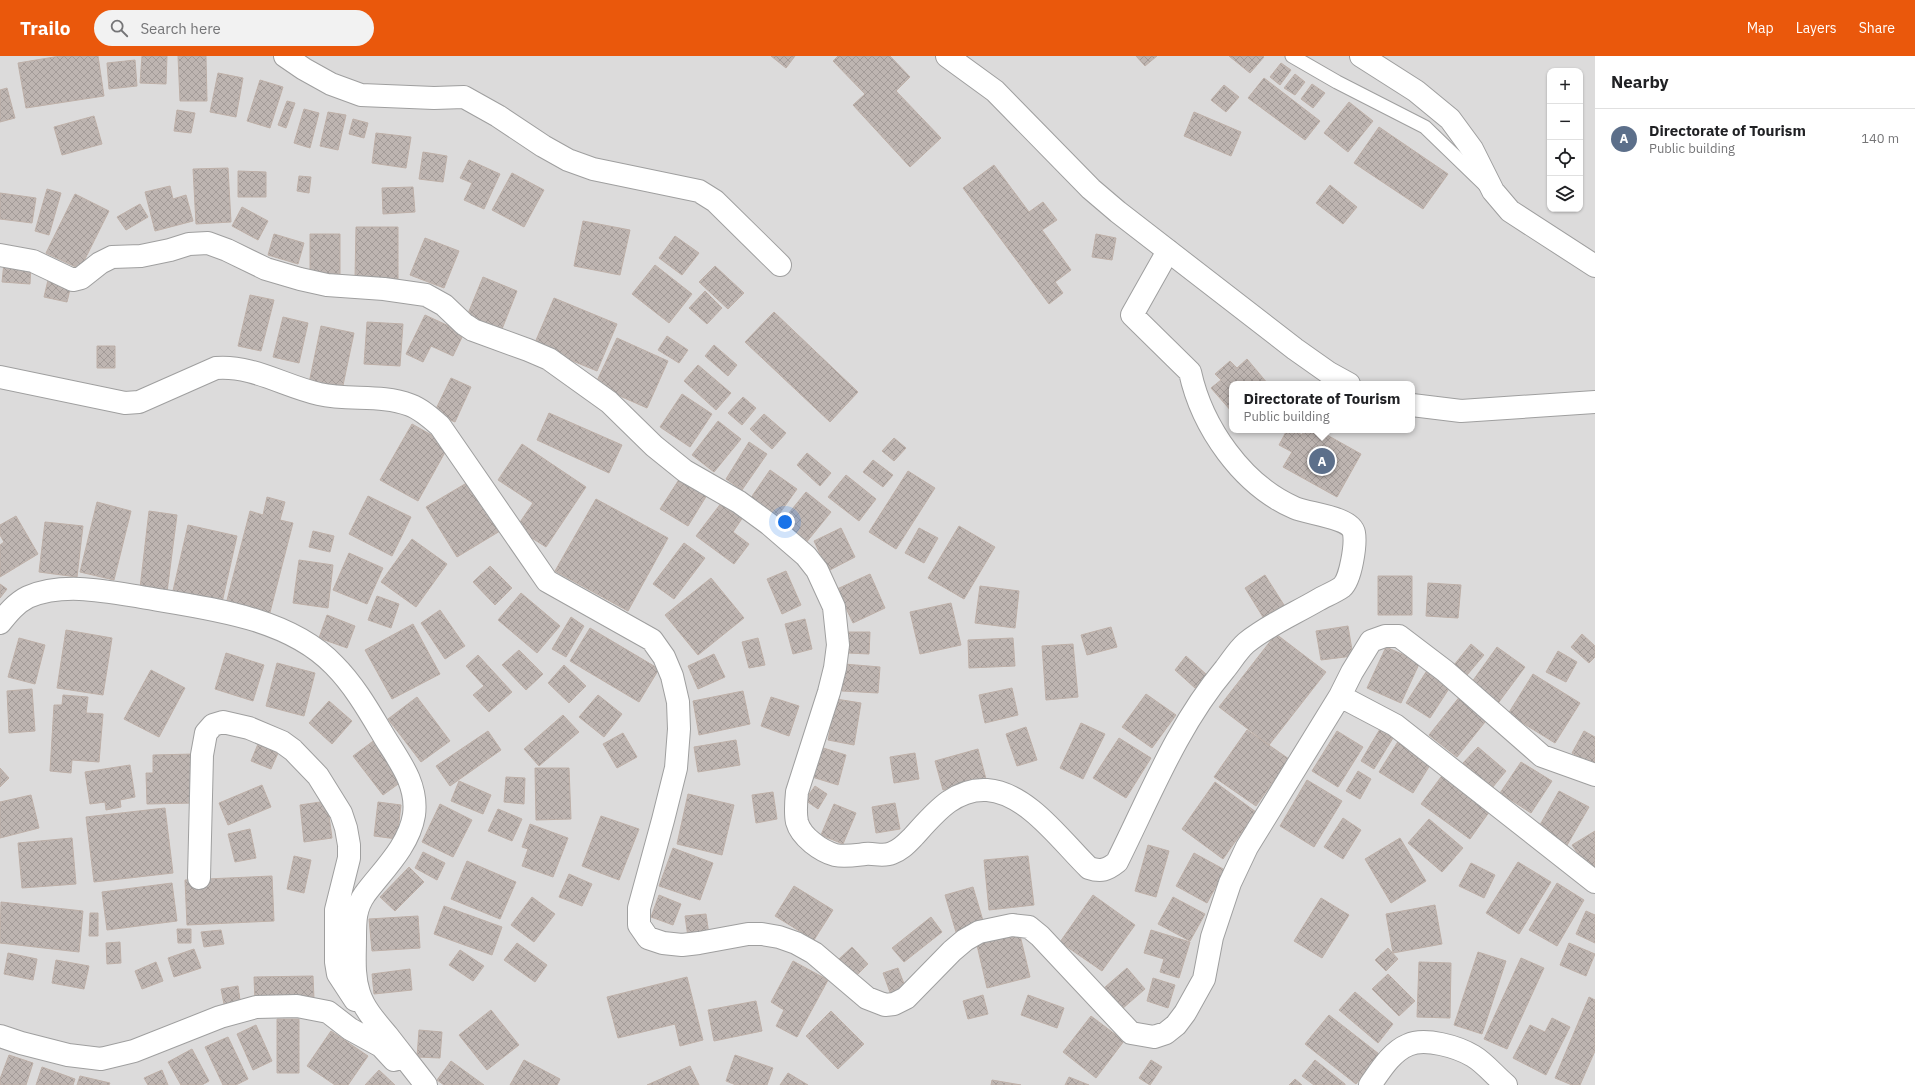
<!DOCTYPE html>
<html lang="en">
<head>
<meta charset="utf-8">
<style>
	body { margin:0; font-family:"IBM Plex Sans",sans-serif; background:#f2f2f2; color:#202124 }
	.controls { position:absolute; right:12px; top:12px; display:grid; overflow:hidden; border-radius:8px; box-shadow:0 1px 3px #0004 }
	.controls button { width:36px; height:36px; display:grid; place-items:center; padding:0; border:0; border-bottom:1px solid #e0e0e0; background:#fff; color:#202124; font:20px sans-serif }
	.you { position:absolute; left:785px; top:466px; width:14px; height:14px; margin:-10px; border:3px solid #fff; border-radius:50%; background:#1a73e8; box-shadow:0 0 0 6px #1a73e833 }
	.badge { display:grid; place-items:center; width:26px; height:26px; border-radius:50%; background:#ea580c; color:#fff; font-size:13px; font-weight:700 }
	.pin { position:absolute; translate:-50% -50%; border:2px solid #fff; box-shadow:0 1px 4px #0006 }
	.popup { position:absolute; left:1229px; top:325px; width:186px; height:52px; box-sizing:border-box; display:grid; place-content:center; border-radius:8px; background:#fff; filter:drop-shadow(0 1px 3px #0005); font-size:13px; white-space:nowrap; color:#757577 }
	.popup b { font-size:15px; color:#202124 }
	.popup::after { content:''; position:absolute; left:50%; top:100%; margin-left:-8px; border:8px solid transparent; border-top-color:#fff }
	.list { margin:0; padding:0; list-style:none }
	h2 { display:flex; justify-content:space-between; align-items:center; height:52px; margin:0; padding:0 16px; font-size:17px }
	h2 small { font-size:13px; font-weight:400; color:#757577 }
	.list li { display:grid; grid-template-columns:26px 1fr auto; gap:12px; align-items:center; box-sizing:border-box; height:60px; padding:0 16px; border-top:1px solid #e0e0e0 }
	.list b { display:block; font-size:15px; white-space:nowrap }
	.list p { margin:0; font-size:13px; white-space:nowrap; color:#757577 }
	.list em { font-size:13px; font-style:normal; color:#757577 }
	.icon { flex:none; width:22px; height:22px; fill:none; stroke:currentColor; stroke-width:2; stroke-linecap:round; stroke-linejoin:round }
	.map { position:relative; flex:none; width:1595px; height:1029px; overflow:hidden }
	header { display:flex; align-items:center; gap:24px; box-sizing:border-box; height:56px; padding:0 20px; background:#ea580c; color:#fff }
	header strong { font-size:19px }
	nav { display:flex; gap:22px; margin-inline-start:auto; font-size:14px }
	.search { width:280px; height:36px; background:#f2f2f2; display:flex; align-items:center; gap:10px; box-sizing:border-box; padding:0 14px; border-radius:22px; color:#757577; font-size:15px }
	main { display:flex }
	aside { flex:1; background:#fff }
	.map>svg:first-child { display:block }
	.residential { fill:#dcdbdb; fill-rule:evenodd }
	.building { fill:url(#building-cross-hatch); stroke:#beb0a8 }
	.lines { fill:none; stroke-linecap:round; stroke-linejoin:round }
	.service-casing { stroke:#9f9f9f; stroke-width:15 }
	.minor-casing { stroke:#9f9f9f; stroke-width:24 }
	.tertiary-casing { stroke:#9f9f9f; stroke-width:24 }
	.service { stroke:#fff; stroke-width:13 }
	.minor { stroke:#fff; stroke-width:22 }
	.tertiary { stroke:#fff; stroke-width:22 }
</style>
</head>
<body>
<header>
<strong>Trailo</strong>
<div class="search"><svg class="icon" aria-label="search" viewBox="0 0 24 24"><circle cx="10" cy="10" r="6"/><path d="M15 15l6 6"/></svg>Search here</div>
<nav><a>Map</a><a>Layers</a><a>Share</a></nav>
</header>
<main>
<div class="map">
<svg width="1595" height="1029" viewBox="0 0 1595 1029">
	<defs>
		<pattern id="building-cross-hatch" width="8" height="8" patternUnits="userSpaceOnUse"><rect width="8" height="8" fill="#beb5b1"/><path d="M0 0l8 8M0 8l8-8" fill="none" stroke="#a39b98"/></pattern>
	</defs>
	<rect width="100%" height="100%" fill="#eeeae4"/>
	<!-- residential -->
	<path class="residential" d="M0 0H1595V1029H0ZM1550 15H1580V153H1550ZM1232 328H1412V374H1232Z"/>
	<!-- building -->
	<path class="building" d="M60 0H98L104 40 26 52 18 7Z
		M142 0H167L166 28 140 27Z
		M178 0H206L207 45H180Z
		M771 0H795L786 12Z
		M838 0H890L910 21 896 35 941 82 910 111 853 49 865 38 833 5Z
		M1136 0H1157L1145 10Z
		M1229 0H1263L1264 1 1250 17Z
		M135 4 137 30 109 33 107 7Z
		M1281 7 1291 14 1280 29 1270 21Z
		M218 17 243 22 236 61 210 56Z
		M1295 18 1305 26 1295 39 1284 32Z
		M1264 22 1320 65 1305 84 1248 42Z
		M260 24 283 31 270 72 247 65Z
		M1312 28 1325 37 1313 52 1301 43Z
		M1224 29 1239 41 1226 56 1211 44Z
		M7 32 15 62 0 66V34Z
		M287 45 295 47 286 72 278 69Z
		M1349 46 1373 65 1348 96 1324 77Z
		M304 53 319 57 310 92 294 87Z
		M177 54 195 57 191 77 174 75Z
		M328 56 346 59 338 94 320 90Z
		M1194 56 1241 76 1231 100 1184 80Z
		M94 60 102 88 62 99 54 71Z
		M353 63 368 67 364 82 349 78Z
		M1379 71 1448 118 1423 153 1354 107Z
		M376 77 411 81 406 112 372 107Z
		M423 96 447 100 443 126 419 123Z
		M469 104 500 118 484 153 464 144 472 127 460 122Z
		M994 109 1029 156 1043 146 1057 164 1042 174 1071 214 1055 226 1063 237 1049 248 963 132Z
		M228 112 231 166 196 168 193 113Z
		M238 115 266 116V141H238Z
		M512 117 544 134 524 171 492 154Z
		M299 120 311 121 309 137 297 135Z
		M1330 129 1357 151 1343 168 1316 147Z
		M170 130 173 143 186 139 193 165 155 175 145 136Z
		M413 131 415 156 383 158 382 132Z
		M47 133 61 137 49 179 35 175Z
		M0 137 36 142 32 167 0 163Z
		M75 138 109 155 80 213 46 197Z
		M140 148 148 161 126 174 117 161Z
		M242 151 268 165 258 184 232 170Z
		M583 165 630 174 620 219 574 210Z
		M356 171H398V223L355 222Z
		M274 178 304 187 298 208 268 199Z
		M310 178H340V218H310Z
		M1096 178 1116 182 1112 204 1092 201Z
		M675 180 699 197 682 219 659 202Z
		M425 182 459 195 444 232 410 219Z
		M4 207 31 209 30 228 2 226Z
		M655 209 692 238 669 267 632 238Z
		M715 210 744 237 728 253 699 226Z
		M483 221 517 235 502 273 467 260Z
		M48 224 71 229 67 246 44 241Z
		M705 235 722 252 707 268 689 252Z
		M250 239 274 244 261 295 238 290Z
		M554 242 617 268 597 315 534 289Z
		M774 256 858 336 830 366 745 286Z
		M425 259 464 277 453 300 431 290 423 306 406 298Z
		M283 261 308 267 299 307 273 301Z
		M367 266 403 268 400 310 364 308Z
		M321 270 354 277 342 334 309 327Z
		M667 280 688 294 679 307 658 294Z
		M617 282 668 305 647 352 595 329Z
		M714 289 737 309 728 320 705 300Z
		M97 290H115V312H97Z
		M1247 303 1268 328H1232V356L1211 332 1221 324 1215 318 1230 305 1237 312Z
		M698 309 731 337 716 354 684 325Z
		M451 322 471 331 455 366 434 357Z
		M682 338 712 358 690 391 660 371Z
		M743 341 756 352 742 369 728 357Z
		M549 357 622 389 609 417 537 384Z
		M764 358 786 377 772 393 750 373Z
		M718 365 741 383 714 416 692 399Z
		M412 368 449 389 418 445 380 424Z
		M1287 374H1294L1302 379 1304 374H1318L1361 398 1337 441 1283 411 1292 396 1279 389Z
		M894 382 906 392 894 405 882 395Z
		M749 386 767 398 742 434 726 423Z
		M522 388 586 431 546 491 516 472 533 447 498 424Z
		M807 397 831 417 820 430 797 409Z
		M873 404 893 419 883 431 863 416Z
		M770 414 797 433 775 464 748 446Z
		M908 415 935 432 896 493 869 476Z
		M846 419 876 443 859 465 828 441Z
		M680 422 707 439 688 470 660 453Z
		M470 425 500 475 457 501 426 451Z
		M806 436 831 456 805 488 780 468Z
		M368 440 411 461 392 500 349 478Z
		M267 441 285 446 280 464 293 467 268 564 225 552 250 455 263 459Z
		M596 443 668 482 628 555 555 515Z
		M97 446 131 455 114 524 80 516Z
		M722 446 743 461 733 476 749 488 734 508 696 480Z
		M149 455 177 459 167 536 140 532Z
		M16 460 38 498 0 521V489L4 486 0 479V469Z
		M45 466 83 470 77 521 39 516Z
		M188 469 237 480 221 551 172 539Z
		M959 470 995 491 964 543 928 522Z
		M841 472 855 501 828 515 814 485Z
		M919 472 938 482 924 507 905 497Z
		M313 475 334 480 330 496 309 491Z
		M412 483 447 508 416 551 381 526Z
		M684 487 705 502 674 543 653 528Z
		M349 497 383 512 367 548 333 534Z
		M299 504 333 509 328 552 293 547Z
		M490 510 512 532 495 549 473 526Z
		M786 515 801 549 782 558 767 523Z
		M870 518 885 552 853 567 837 533Z
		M1265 519 1284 549 1263 561 1245 532Z
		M1378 520H1412V559H1378Z
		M711 522 744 562 698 599 665 559Z
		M1428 527 1461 529 1458 562 1426 560Z
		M0 528 7 533 0 542Z
		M980 530 1019 535 1015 572 975 567Z
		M521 537 560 570 537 597 498 564Z
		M377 540 399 548 391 572 368 564Z
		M951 547 961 589 920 598 910 556Z
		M440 554 465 590 445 603 421 567Z
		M327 559 355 570 347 592 319 582Z
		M571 561 584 570 566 601 552 593Z
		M805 563 812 593 793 598 785 568Z
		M413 568 440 618 392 643 365 594Z
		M1348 570 1353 600 1321 604 1316 575Z
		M1111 571 1117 591 1087 599 1081 579Z
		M590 572 659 613 639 646 570 605Z
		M66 574 112 582 103 639 57 632Z
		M848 576H870L869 598 848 597Z
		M1276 578 1326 616 1269 689 1219 651Z
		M1582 578 1595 590V601L1589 607 1571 591Z
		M19 582 45 589 35 628 8 621Z
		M758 582 765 609 749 612 742 586Z
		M1013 582 1015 610 969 612 968 584Z
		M1073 588 1078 641 1046 644 1042 590Z
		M1471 588 1484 599 1467 619 1454 609Z
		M1386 591 1420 606 1401 647 1367 632Z
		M1497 591 1525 611 1496 650 1469 630Z
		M519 594 543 618 526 634 502 609Z
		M1558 595 1577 606 1566 626 1546 616Z
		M226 597 264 609 253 645 215 633Z
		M714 598 725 621 698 633 688 610Z
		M478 599 512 636 489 656 473 639 484 630 466 610Z
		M1186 600 1207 619 1195 632 1175 614Z
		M277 607 315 617 304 660 266 650Z
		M844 608 880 611 878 637 842 635Z
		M564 609 586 630 569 647 548 627Z
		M1428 613 1452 628 1430 662 1406 647Z
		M151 614 185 632 159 681 124 663Z
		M1533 618 1580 647 1555 687 1508 658Z
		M1012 632 1018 659 985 667 979 639Z
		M32 633 35 675 9 677 7 635Z
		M743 635 750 668 699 679 693 645Z
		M1146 638 1176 659 1152 692 1122 671Z
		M63 639 88 641 86 657 103 658 99 706 72 704 71 717 50 715 54 649H62Z
		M598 639 622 658 604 681 579 661Z
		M1461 639 1489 661 1457 701 1429 679Z
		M417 641 450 685 421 706 388 663Z
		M771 641 799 650 789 680 761 670Z
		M836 643 861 647 854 689 828 684Z
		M329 645 352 665 332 688 309 667Z
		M563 659 579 676 539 710 524 693Z
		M1081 667 1105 678 1083 723 1060 712Z
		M1026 671 1037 704 1017 710 1006 678Z
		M1380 673 1393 682 1374 713 1361 705Z
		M1247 674 1289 703 1256 750 1214 721Z
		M488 675 501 694 450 730 436 710Z
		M1337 675 1363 691 1338 731 1312 715Z
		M1584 675 1595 681V710L1572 697Z
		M623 677 637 701 617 712 603 688Z
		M1119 682 1151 702 1126 742 1093 722Z
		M376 683 405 723 383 739 353 700Z
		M736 684 740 709 698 716 694 691Z
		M1399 684 1433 704 1413 737 1379 716Z
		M258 688 278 697 271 713 251 705Z
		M820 691 846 699 838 729 812 721Z
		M1478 691 1506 715 1492 732 1463 707Z
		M978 693 986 723 943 734 935 705Z
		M915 697 919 723 894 727 890 701Z
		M194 698 195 747 147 748 146 717H153V699Z
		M1521 706 1552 725 1531 757 1500 737Z
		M130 709 135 741 120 744 121 751 106 754 105 746 90 748 85 716Z
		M0 712 9 722 0 731Z
		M535 712H569L571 763 536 764Z
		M1358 715 1371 723 1360 743 1346 735Z
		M1444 717 1492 752 1470 783 1421 748Z
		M506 721 525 722 524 748 504 746Z
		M1307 724 1342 745 1314 791 1280 770Z
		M459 725 491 739 483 758 451 745Z
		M1215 726 1256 756 1223 803 1182 773Z
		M262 729 271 751 228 769 219 747Z
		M815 730 827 738 818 753 805 744Z
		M1559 735 1589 751 1566 791 1536 776Z
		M773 736 777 763 756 767 752 739Z
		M688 738 734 749 722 799 677 788Z
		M31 739 39 772 0 782V746Z
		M327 745 332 782 304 786 300 749Z
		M378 746 401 749 397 783 374 780Z
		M895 747 900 773 876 777 872 751Z
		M440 748 472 764 453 801 422 786Z
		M834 748 856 757 843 788 821 779Z
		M165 752 173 817 94 826 86 761Z
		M498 753 522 763 512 785 488 775Z
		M601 760 639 773 619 824 582 810Z
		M1343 762 1361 774 1343 803 1324 791Z
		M1429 763 1463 792 1442 816 1408 787Z
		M530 768 568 782 553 821 522 810 528 793 522 791Z
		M250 773 256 802 235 806 228 778Z
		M1595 775V814L1591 817 1572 789Z
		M72 782 76 828 22 832 18 787Z
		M1400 782 1426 825 1391 847 1365 803Z
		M1148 789 1169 795 1156 841 1135 835Z
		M673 792 713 807 700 844 659 830Z
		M423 796 445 807 437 824 415 812Z
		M1194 797 1225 814 1207 847 1176 830Z
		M294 800 311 804 304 837 287 833Z
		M1028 800 1034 849 989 854 984 804Z
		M467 805 516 826 500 863 451 843Z
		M1518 806 1551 826 1519 878 1486 857Z
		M1471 807 1495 819 1484 842 1459 830Z
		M409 811 424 826 395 855 380 841Z
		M569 818 592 828 582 850 559 841Z
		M272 820 274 865 187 869 185 824Z
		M172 827 177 865 107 874 102 836Z
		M1557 827 1584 844 1557 890 1529 874Z
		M794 830 833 854 814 884 775 860Z
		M973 831 984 868 956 876 945 839Z
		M659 839 681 848 673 869 651 861Z
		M1093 839 1135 869 1102 915 1060 886Z
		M532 841 555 858 534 886 511 869Z
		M1173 841 1205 858 1190 885 1158 868Z
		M1321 842 1349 859 1322 902 1294 885Z
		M1 846 83 855 79 896 0 887Z
		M1435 849 1442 888 1393 897 1386 858Z
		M444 850 502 871 492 899 434 878Z
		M1586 855 1595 859V887L1576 878Z
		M90 857H98V880H89Z
		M706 858 709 879 688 881 685 860Z
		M418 860 420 892 372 895 369 863Z
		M931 861 942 876 904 906 892 892Z
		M177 873H191V887H178Z
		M221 874 224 888 204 891 201 876Z
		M1151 874 1190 886 1179 922 1160 916 1164 903 1144 897Z
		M1019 875 1030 921 987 932 976 885Z
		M120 886 121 907 107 908 106 887Z
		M517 887 547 909 535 926 504 904Z
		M1569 887 1595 898 1586 920 1560 909Z
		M852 891 868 908 855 921 838 904Z
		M1388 892 1398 903 1386 915 1375 904Z
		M194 893 201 912 174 921 168 902Z
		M460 894 484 910 473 925 449 909Z
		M1478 896 1506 905 1482 978 1454 969Z
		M8 897 37 903 33 924 4 918Z
		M1521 902 1544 912 1507 993 1484 983Z
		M56 904 89 910 84 933 52 927Z
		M793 905 828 924 797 981 776 970 784 954 771 946Z
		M156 906 163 925 142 933 135 915Z
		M1419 906 1451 907 1450 962 1417 961Z
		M898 912 906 933 891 939 883 917Z
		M1127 912 1145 933 1122 953 1104 932Z
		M410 913 412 934 374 938 372 918Z
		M1388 918 1415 945 1399 960 1372 933Z
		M313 920 314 943 255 945 254 921Z
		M687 921 703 984 680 990 675 968 618 982 607 941Z
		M1153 922 1175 929 1168 952 1147 945Z
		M238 930 241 951 225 953 221 933Z
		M1355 936 1393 968 1378 987 1339 954Z
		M983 939 988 958 968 963 963 945Z
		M1028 939 1064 952 1057 972 1021 959Z
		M1589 941 1595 944V995L1580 1029H1572L1555 1022Z
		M756 945 762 975 714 985 708 954Z
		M491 954 519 989 487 1014 459 979Z
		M831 955 864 988 838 1013 806 980Z
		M1329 959 1379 998 1356 1028 1305 988Z
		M1091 960 1124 985 1096 1022 1063 996Z
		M1552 962 1570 971 1546 1019 1513 1002 1530 969 1545 976Z
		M277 963H299V1017H277Z
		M256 969 272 1005 253 1014 237 978Z
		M419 974 442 976 440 1002 417 1001Z
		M331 975 368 1000 348 1029H335L307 1010Z
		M228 981 248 1023 236 1029H223L205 991Z
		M192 993 209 1025 202 1029H181L168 1006Z
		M9 999 33 1007 26 1029H0V1023Z
		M735 999 773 1012 767 1029H736L726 1025Z
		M524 1004 560 1023 557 1029H510Z
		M1151 1004 1162 1011 1150 1029 1139 1022Z
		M1315 1004 1345 1028V1029H1314L1302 1020Z
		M451 1005 484 1029H444L437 1024Z
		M690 1010 699 1029H647Z
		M42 1011 75 1023 73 1029H36Z
		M162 1014 168 1029H148L144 1022Z
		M379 1014 395 1029H365Z
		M788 1017 808 1029H780Z
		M80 1020 110 1027 109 1029H77Z
		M1069 1021 1089 1029H1065Z
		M1295 1023 1302 1029H1289Z
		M992 1024 1021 1029H991Z"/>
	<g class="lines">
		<defs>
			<path id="service" d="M1292 0 1337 26 1425 71 1485 129"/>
			<path id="minor" d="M285 0 304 13 331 28 361 39 434 42 464 41 498 60 543 90 568 104 593 113 699 135 715 145 780 209
				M1361 0 1416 35 1450 63 1472 93 1493 135 1510 155 1595 210
				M0 199 33 205 73 224 81 222 100 207 112 201 141 200 170 194 189 188 208 187 227 194 266 213 300 223 327 229 384 233 426 239 444 249 464 268 473 274 528 294 549 303 609 346 654 390 685 415 739 446 769 468 806 500 817 514 834 551 838 589 835 612 829 636 797 736C796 746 795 757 797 766 801 781 821 795 835 799 845 801 856 799 865 798 875 797 883 801 892 797 901 794 907 787 913 781 934 758 954 732 987 734 1028 737 1062 786 1089 812 1101 816 1107 814 1117 806 1150 740 1177 670 1225 613 1232 604 1238 594 1246 587 1268 569 1294 558 1318 544 1325 540 1335 536 1342 531 1351 523 1356 488 1354 477 1351 461 1309 458 1295 452 1242 429 1202 371 1190 316L1132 259 1168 195
				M0 321 125 347 139 346 216 312C252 309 284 330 319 338 349 345 381 338 410 349 421 353 431 362 440 370L547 525 652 584 664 601 672 620 678 646 679 673 676 712 663 764 639 852V869L648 882 663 887 682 889 699 887 748 878H762L779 881 796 887 814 897 867 942 885 949 894 948 906 942 952 895 965 884 979 876 1012 869 1029 871 1040 880 1131 977 1154 981 1166 977 1176 969 1185 957 1204 923 1212 881 1230 827 1247 791 1340 640 1395 669 1595 826
				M0 567C8 557 16 547 28 541 63 526 105 535 141 541 204 552 287 560 334 609 355 630 370 657 385 682 400 706 418 729 414 759 409 790 383 814 365 838 355 852 355 865 355 882 355 900 353 919 359 937 364 953 376 966 387 979 400 996 413 1012 426 1029
				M1340 640 1352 616 1371 585 1385 580H1399L1445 615 1542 700 1595 719
				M199 822 202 699 206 677 213 669 223 666 249 672 282 686 293 694 318 720 341 757 346 772 349 789V802L336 854V906L338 918 355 944
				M0 980 21 987 68 999 101 1003 134 995 220 961 256 951 297 950 328 956 350 973 381 990 394 1004
				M1370 1029C1380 1015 1391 996 1408 989 1425 981 1458 991 1473 1000 1485 1007 1495 1020 1506 1029"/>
			<path id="tertiary" d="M947 0 995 35 1091 133 1118 156 1295 293 1329 317 1349 328
				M1412 349 1461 355 1595 346"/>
		</defs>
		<!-- service casing -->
		<use href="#service" class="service-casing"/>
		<!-- minor casing -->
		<use href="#minor" class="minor-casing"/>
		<!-- tertiary casing -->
		<use href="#tertiary" class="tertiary-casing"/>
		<!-- service -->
		<use href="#service" class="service"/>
		<!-- minor -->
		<use href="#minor" class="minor"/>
		<!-- tertiary -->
		<use href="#tertiary" class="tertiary"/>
	</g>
</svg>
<div class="controls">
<button>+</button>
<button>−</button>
<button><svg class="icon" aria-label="locate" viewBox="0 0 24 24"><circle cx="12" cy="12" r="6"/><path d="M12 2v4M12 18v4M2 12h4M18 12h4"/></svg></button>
<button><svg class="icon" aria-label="layers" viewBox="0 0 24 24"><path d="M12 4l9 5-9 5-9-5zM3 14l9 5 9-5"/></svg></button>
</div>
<div class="you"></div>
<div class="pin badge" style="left:1322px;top:405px;background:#5c6f8a">A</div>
<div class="popup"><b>Directorate of Tourism</b>Public building</div>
</div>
<aside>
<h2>Nearby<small></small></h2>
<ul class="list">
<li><span class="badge" style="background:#5c6f8a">A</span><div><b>Directorate of Tourism</b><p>Public building</p></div><em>140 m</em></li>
</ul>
</aside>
</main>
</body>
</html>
